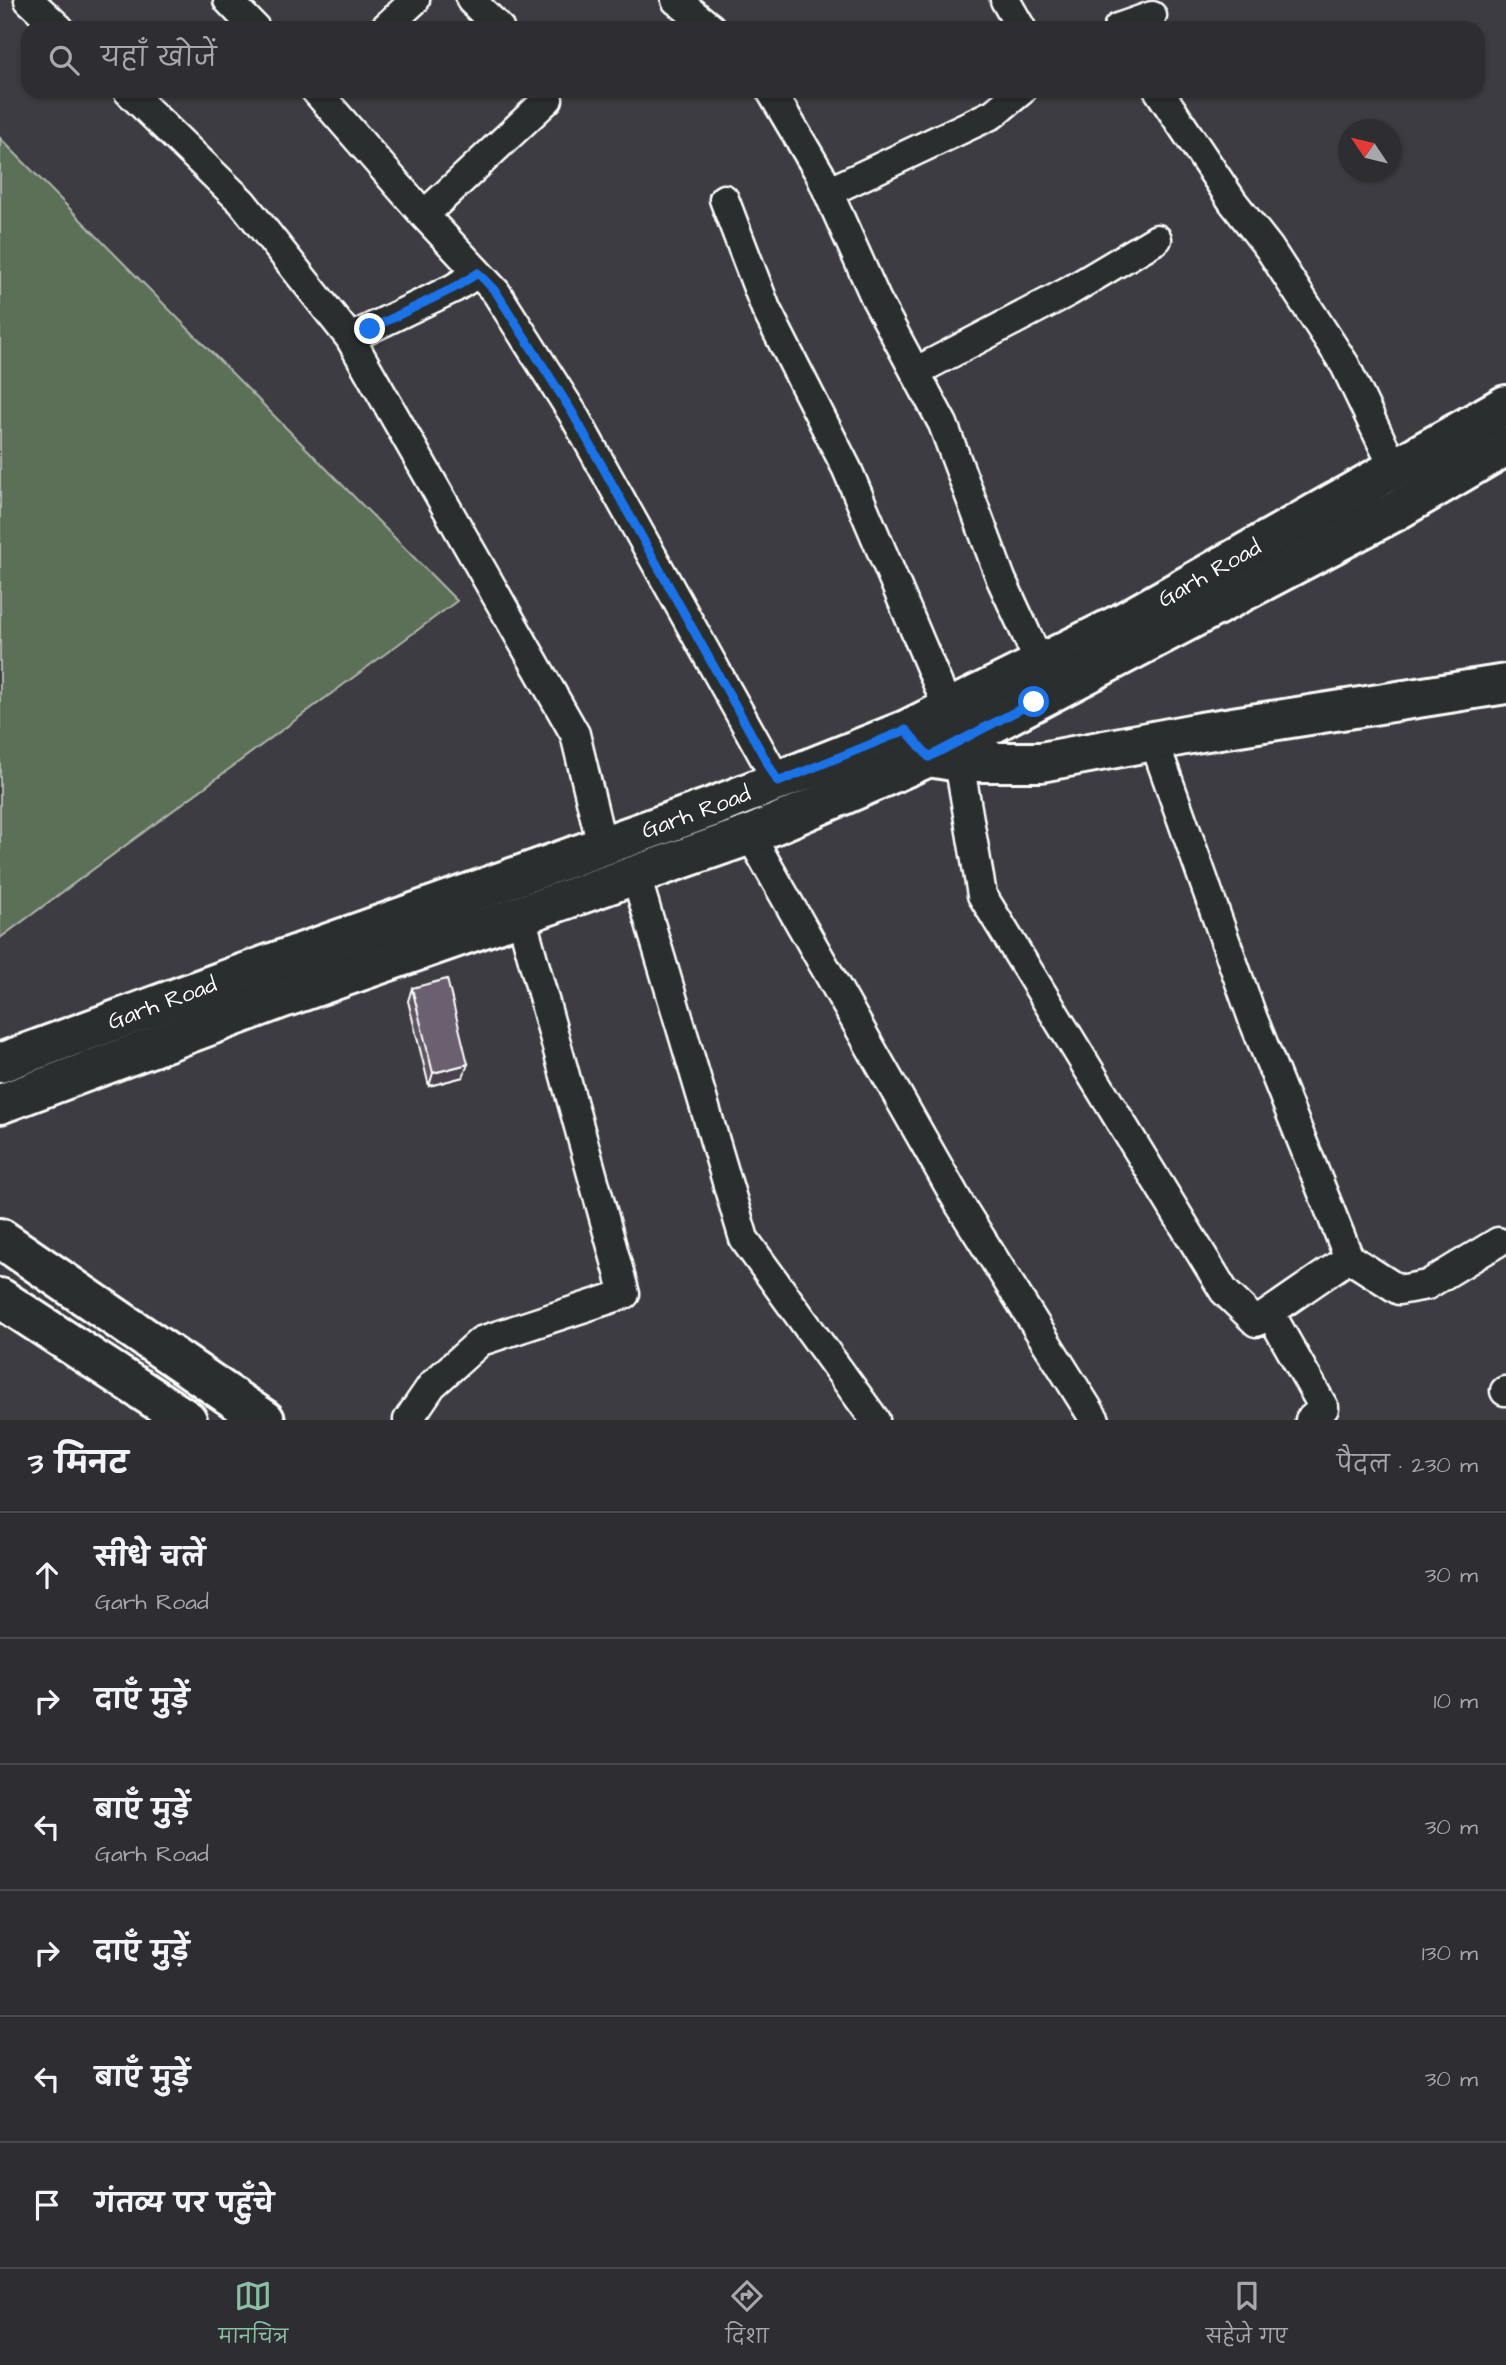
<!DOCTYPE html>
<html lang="hi">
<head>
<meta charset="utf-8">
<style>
	body { margin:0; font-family:"Architects Daughter","Playpen Sans Deva",sans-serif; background:#36353a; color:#f1f3f6 }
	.compass { position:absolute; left:1338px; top:119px; width:63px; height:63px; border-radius:50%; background:#2e2d32; box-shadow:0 2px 5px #0004; rotate:305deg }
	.stop { position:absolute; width:21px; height:21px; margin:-16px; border:5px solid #1a73e8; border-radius:50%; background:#fff }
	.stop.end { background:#1a73e8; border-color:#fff; box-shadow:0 2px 7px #0008 }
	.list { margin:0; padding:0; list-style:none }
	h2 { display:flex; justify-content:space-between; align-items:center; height:91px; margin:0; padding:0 28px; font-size:30px }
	h2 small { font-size:23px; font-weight:400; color:#a7a8ac }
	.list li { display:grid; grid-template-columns:46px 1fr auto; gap:21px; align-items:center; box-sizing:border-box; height:126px; padding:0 28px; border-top:2px solid #49494d }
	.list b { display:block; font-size:26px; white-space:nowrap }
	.list p { margin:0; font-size:23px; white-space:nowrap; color:#a7a8ac }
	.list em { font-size:23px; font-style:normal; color:#a7a8ac }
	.icon { flex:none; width:38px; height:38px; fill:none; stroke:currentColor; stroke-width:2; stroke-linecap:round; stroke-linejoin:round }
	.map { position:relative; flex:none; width:1506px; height:1420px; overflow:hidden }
	.search { position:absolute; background:#2e2d32; box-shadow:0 2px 5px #0004; left:21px; right:21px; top:21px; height:77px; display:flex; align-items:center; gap:18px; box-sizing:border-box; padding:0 24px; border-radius:21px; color:#a7a8ac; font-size:26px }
	.sheet { height:847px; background:#2e2d32 }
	nav { display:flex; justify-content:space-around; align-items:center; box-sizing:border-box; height:98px; border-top:2px solid #49494d; background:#2e2d32; font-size:19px; color:#a7a8ac }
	nav a { display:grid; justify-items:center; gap:4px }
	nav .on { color:#8abfa5 }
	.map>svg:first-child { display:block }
	.green { fill:#5c6f59; stroke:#aeb7ac; stroke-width:2 }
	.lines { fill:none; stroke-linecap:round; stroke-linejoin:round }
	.street-casing { stroke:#fff; stroke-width:33 }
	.secondary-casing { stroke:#fff; stroke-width:44 }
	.primary-casing { stroke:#fff; stroke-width:44 }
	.street { stroke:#2a2d2e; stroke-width:28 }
	.secondary { stroke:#2a2d2e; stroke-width:38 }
	.primary { stroke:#2a2d2e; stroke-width:38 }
	.wall { fill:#5b5360; stroke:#fff; stroke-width:2 }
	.shaded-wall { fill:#4a434e; stroke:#fff; stroke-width:2 }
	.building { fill:#6a6070; stroke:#fff; stroke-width:2 }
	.route { stroke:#1a73e8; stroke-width:9 }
	.labels { text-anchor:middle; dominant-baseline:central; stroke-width:6; stroke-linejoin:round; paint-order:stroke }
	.street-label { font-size:23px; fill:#fff; stroke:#2a2d2e }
</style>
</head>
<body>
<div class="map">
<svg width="1506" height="1420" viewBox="0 0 1506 1420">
	<rect width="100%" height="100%" fill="#3d3c42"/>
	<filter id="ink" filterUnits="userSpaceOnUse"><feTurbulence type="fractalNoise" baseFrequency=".0143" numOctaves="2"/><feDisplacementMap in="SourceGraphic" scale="14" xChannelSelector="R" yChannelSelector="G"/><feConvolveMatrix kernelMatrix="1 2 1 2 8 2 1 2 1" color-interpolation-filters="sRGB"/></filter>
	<g filter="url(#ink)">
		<!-- green -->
		<path class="green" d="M0 138 457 601 0 938Z"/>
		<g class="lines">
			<defs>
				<path id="street" d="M29 0 59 28
					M228 0 255 28
					M471 0 499 28
					M676 0 711 28
					M1005 0 1021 28
					M385 28 415 0
					M1118 28 1152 16
					M128 91 242 202 350 338 454 288 478 273
					M316 91 424 215 496 292 572 412 778 782
					M771 91 820 174 876 299 943 424 1001 579 1040 664
					M1159 91 1233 202 1269 248 1345 365 1394 468
					M828 192 993 114 1021 91
					M724 199 766 309 847 469 955 725
					M424 215 548 99 544 91
					M350 338 575 734 602 846
					M915 372 1068 292 1157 239
					M1154 741 1253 1019 1349 1258 1399 1290 1427 1285 1498 1242
					M959 762 982 895 1224 1291 1256 1322 1349 1258
					M750 835 960 1205 1095 1420
					M636 876 744 1239 875 1420
					M1270 1313 1324 1408 1310 1420
					M1505 1391H1506
					M408 1420 432 1385 481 1341 625 1294 521 916"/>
				<path id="secondary" d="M916 743 929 757 959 762H1041L1201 732 1506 684"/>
				<g id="primary">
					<path id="s1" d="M0 1063 236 976 715 806 906 730 1122 623 1506 405"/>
					<path d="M0 1104 283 998 750 835 857 789 929 757 1324 549 1394 512 1506 446"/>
					<path d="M0 1238 265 1420"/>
					<path d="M0 1298 187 1420"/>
				</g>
			</defs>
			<!-- street casing -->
			<use href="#street" class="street-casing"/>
			<!-- secondary casing -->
			<use href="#secondary" class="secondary-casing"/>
			<!-- primary casing -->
			<use href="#primary" class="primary-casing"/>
			<!-- street -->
			<use href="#street" class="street"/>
			<!-- secondary -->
			<use href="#secondary" class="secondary"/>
			<!-- primary -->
			<use href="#primary" class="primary"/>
		</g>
		<!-- wall -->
		<path class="wall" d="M412 988 463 1077 429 1086 408 1001Z"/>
		<!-- shaded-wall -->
		<path class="shaded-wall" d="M468 1064 463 1077 429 1086 433 1073Z"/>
		<!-- building -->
		<path class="building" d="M447 979 468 1064 433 1073 412 988Z"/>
	</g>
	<g class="lines" filter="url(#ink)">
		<!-- route -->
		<path class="route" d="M370 329 454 288 478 273 496 292 572 412 778 782 906 730 929 757 1034 702"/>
	</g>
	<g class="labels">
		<!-- street labels -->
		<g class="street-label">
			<text stroke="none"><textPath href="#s1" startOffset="1307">Garh Road</textPath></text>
			<text stroke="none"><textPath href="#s1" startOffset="740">Garh Road</textPath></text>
			<text stroke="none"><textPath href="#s1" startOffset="173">Garh Road</textPath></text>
		</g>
	</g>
</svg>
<svg class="compass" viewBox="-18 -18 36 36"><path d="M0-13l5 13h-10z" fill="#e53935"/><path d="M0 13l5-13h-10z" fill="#a7a8ac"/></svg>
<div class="stop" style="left:1034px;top:702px"></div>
<div class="stop end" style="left:370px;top:329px"></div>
<div class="search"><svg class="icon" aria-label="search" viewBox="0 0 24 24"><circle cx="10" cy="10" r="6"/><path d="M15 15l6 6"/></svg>यहाँ खोजें</div>
</div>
<section class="sheet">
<h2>3 मिनट<small>पैदल · 230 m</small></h2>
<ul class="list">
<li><svg class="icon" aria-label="ahead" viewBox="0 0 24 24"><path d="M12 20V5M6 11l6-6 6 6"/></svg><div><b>सीधे चलें</b><p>Garh Road</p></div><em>30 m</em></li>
<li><svg class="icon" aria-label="right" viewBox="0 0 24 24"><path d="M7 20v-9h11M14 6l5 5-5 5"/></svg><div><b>दाएँ मुड़ें</b></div><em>10 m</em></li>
<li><svg class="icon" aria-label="left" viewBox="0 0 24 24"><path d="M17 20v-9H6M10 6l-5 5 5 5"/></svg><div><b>बाएँ मुड़ें</b><p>Garh Road</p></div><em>30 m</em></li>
<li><svg class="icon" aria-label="right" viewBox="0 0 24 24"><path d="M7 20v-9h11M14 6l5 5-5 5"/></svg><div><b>दाएँ मुड़ें</b></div><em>130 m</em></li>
<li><svg class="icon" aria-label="left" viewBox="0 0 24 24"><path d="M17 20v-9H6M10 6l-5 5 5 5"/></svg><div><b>बाएँ मुड़ें</b></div><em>30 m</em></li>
<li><svg class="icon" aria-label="arrive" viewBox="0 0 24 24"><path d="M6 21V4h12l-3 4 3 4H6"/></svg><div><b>गंतव्य पर पहुँचे</b></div></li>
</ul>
</section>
<nav>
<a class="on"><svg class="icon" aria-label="map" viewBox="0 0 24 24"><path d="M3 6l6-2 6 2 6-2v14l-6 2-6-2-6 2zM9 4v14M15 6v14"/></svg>मानचित्र</a>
<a><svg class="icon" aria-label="directions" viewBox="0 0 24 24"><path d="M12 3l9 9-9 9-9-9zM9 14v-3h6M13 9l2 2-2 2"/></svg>दिशा</a>
<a><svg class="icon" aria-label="saved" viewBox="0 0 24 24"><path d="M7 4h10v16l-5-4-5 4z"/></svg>सहेजे गए</a>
</nav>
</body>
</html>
